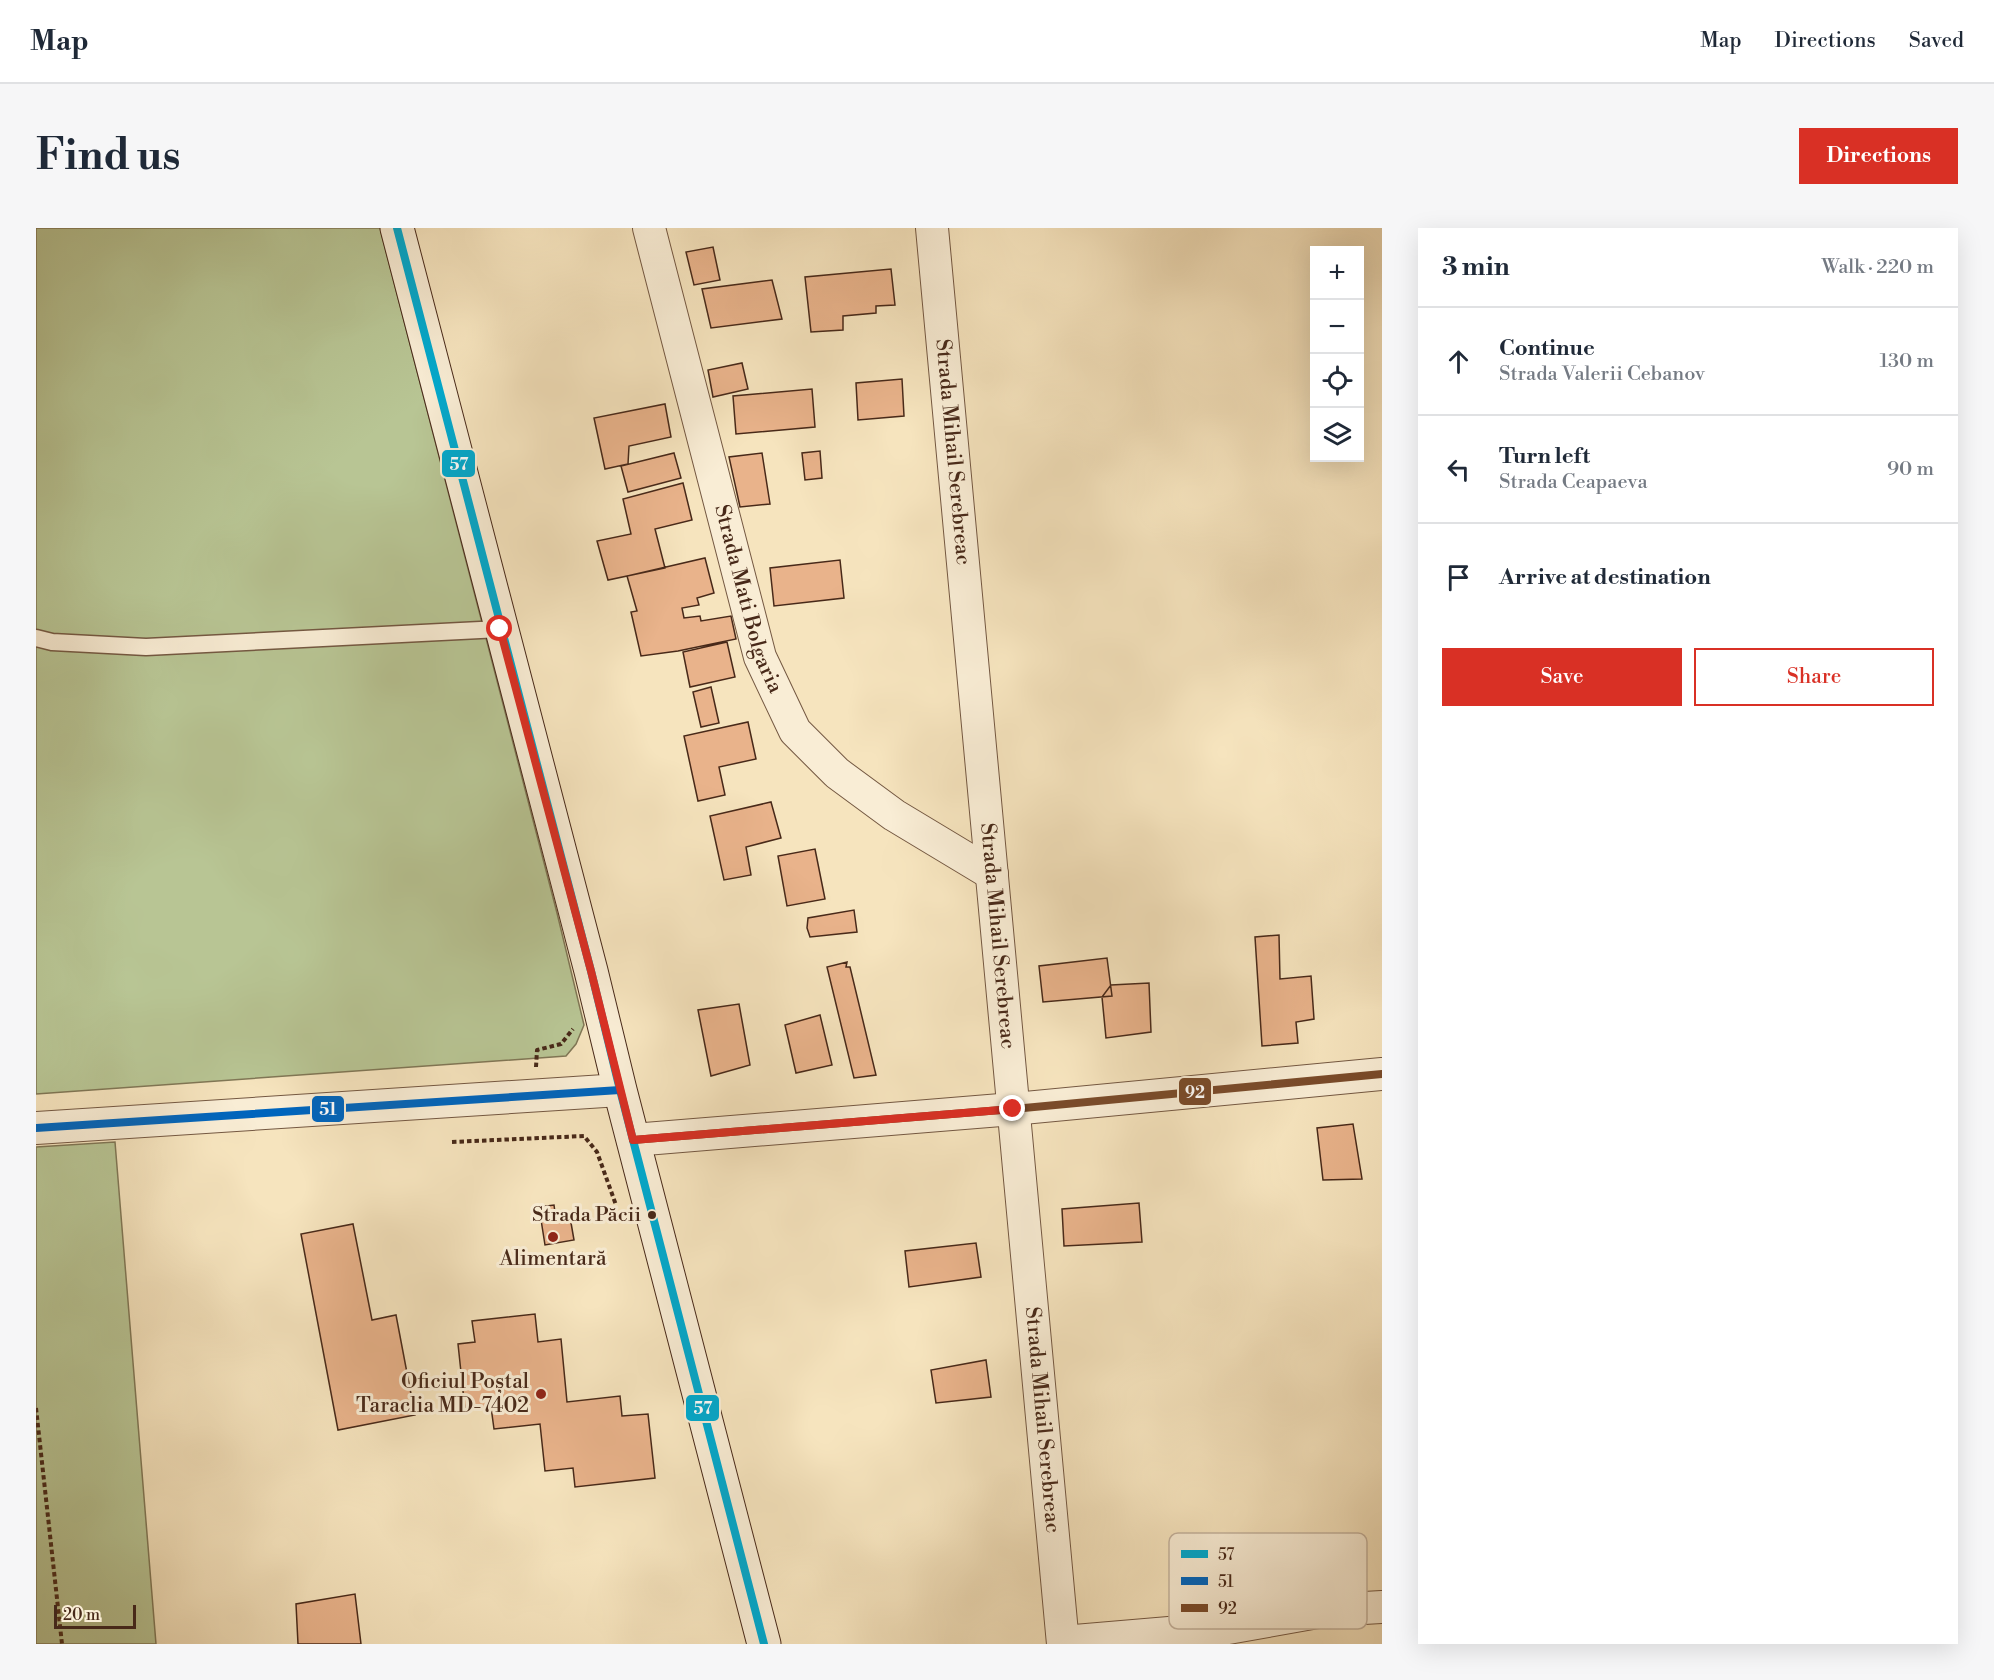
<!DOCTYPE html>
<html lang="en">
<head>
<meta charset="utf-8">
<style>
	body { margin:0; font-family:"Libre Bodoni",serif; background:#f6f6f7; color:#1f2937 }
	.controls { position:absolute; right:18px; top:18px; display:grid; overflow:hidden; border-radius:0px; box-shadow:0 6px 24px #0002 }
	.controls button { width:54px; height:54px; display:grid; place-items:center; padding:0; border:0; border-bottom:2px solid #e0e1e3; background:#fff; color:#1f2937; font:30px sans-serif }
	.scale { position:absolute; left:18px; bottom:15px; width:82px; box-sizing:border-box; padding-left:6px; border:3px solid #482919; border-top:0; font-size:16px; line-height:21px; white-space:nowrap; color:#482919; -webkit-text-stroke:4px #f9edd5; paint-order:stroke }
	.stop { position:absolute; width:18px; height:18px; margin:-14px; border:4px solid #d93025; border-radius:50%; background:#fff }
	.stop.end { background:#d93025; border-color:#fff; box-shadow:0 2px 6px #0008 }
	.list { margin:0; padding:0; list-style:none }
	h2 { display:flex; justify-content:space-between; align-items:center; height:78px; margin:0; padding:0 24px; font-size:26px }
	h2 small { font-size:20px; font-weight:400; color:#747a83 }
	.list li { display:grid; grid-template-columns:39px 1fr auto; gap:18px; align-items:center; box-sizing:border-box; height:108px; padding:0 24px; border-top:2px solid #e0e1e3 }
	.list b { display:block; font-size:22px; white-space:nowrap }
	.list p { margin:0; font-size:20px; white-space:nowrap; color:#747a83 }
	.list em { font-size:20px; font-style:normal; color:#747a83 }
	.actions { display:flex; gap:12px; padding:18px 24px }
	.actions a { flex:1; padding:14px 0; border:2px solid #d93025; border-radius:0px; text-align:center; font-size:21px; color:#d93025 }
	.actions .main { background:#d93025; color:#fff }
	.icon { flex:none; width:33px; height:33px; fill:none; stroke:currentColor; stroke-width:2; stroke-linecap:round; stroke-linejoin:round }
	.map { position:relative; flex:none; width:1346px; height:1416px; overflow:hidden; border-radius:0px }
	header { display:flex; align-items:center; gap:36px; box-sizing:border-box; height:84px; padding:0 30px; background:#fff; border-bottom:2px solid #e0e1e3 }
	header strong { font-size:28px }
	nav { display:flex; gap:33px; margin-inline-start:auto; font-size:21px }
	.intro { display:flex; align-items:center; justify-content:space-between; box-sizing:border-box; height:144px; padding:0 36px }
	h1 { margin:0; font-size:42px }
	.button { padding:15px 27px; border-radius:0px; background:#d93025; color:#fff; font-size:21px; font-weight:700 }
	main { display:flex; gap:36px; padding:0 36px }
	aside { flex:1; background:#fff; border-radius:0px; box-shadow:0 6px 24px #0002 }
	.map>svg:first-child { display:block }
	.green { fill:#b8c594; stroke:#807756; stroke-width:1.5 }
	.building { fill:#e9b38b; stroke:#482919; stroke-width:1.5 }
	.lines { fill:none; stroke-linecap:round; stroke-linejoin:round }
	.lane-casing { stroke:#745842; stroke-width:19 }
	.street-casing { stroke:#745842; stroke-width:34 }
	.secondary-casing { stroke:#482919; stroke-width:35 }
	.path { stroke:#482919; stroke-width:4; stroke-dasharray:4.5 3; stroke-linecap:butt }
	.lane { stroke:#f9edd5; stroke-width:16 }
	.street { stroke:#f9edd5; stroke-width:32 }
	.secondary { stroke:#f9edd5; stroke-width:33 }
	.bus-1-casing { stroke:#f9edd5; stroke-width:12 }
	.bus-2-casing { stroke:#f9edd5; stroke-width:12 }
	.bus-3-casing { stroke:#f9edd5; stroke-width:12 }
	.bus-1 { stroke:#00a9ce; stroke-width:8 }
	.bus-2 { stroke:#0065bd; stroke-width:8 }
	.bus-3 { stroke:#7a4b2a; stroke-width:8 }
	.route { stroke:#d93025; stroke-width:8 }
	.bus-dot { fill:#482919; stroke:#f9edd5; stroke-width:2 }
	.poi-dot { fill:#8f2418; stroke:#f9edd5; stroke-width:2 }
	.labels { text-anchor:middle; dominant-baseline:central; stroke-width:6; stroke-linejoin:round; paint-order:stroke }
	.bus-label { font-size:20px; fill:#482919; stroke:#f9edd5; text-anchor:end }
	.street-label { font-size:21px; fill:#482919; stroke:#f9edd5 }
	.poi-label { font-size:21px; fill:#482919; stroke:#f9edd5 }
	.key { fill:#f9edd5; stroke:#c4b29d; stroke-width:1.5 }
	.key-label { font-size:16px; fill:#482919 }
	.line-badge { stroke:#f9edd5; stroke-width:2 }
	.badge-label { font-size:16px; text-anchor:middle; font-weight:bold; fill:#fff }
</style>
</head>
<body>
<header>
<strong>Map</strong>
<nav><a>Map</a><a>Directions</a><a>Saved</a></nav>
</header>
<div class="intro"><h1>Find us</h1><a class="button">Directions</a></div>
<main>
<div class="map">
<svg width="1346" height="1416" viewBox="0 0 1346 1416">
	<rect width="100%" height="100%" fill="#f6e4be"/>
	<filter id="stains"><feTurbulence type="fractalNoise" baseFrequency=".00333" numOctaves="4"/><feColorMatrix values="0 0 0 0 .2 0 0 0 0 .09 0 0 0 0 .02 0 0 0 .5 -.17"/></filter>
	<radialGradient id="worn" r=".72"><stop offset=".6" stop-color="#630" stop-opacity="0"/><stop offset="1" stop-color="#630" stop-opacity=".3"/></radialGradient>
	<!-- green -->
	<path class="green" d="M0 0H344L521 685 548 797 540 816 530 828 0 866Z
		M79 914 120 1416H0V919Z"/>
	<!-- building -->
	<path class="building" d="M677 19 684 52 658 57 650 24Z
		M855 41 859 77 840 78V85L807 88V102L775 104 769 49Z
		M736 52 746 91 675 100 666 61Z
		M706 135 712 161 677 169 672 142Z
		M866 151 868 188 822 192 820 155Z
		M776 161 779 199 700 206 697 168Z
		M629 176 635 209 593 218 592 236 569 241 558 190Z
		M784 223 786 250 769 252 766 225Z
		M638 225 645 250 592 264 585 238Z
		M726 225 734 276 704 279 693 229Z
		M647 255 656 292 619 301 629 340 572 352 561 313 595 306 587 271Z
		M669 330 678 365 661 370 663 377 646 380 648 390 664 388 665 393 695 388 700 411 642 423 605 428 595 384 601 383 591 348Z
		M804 332 808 370 738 378 734 340Z
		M691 414 699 449 654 459 647 424Z
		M675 459 683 495 665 499 657 464Z
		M712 494 720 531 683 539 689 567 662 573 648 508Z
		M735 574 745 610 710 619 715 647 688 652 674 588Z
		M779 621 789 671 751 678 742 628Z
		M818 682 821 704 774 709 771 700 772 690Z
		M1243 707 1244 751 1275 748 1278 791 1260 794 1262 815 1226 818 1219 709Z
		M1071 730 1076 768 1007 774 1003 738Z
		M811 734 810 739H814L840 847 818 850 791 739Z
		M1113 755 1115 804 1070 810 1066 769 1075 757Z
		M703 776 714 837 675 848 662 782Z
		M784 787 796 837 760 845 749 797Z
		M1317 896 1326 951 1287 952 1281 900Z
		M1103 975 1106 1014 1028 1018 1026 981Z
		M518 977 520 992 534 989 538 1012 509 1017 503 979Z
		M317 996 336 1092 360 1087 379 1187 302 1202 265 1006Z
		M940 1015 945 1049 873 1059 869 1023Z
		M499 1086 502 1114 525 1111 531 1174 584 1168 586 1188 612 1186 619 1250 539 1259 537 1240 509 1243 504 1196 458 1201 455 1179 429 1182 422 1116 439 1114 436 1093Z
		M950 1132 955 1169 900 1175 895 1142Z
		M319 1366 325 1416H262L260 1376Z"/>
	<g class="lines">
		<defs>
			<path id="lane" d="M0 410 16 414 110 419 464 401"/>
			<g id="street">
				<path id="s1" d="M613 0 724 429 759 503 801 545 858 587 956 646"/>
				<path id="s2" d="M896 0 1027 1416"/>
				<path d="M0 900 584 862"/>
				<path d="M597 912 977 881 1346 846"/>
				<path d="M1027 1414 1192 1400 1293 1382 1346 1379"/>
			</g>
			<path id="secondary" d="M361 0 555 743 584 862 728 1416"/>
		</defs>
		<!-- lane casing -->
		<use href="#lane" class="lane-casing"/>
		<!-- street casing -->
		<use href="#street" class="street-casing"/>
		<!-- secondary casing -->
		<use href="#secondary" class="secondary-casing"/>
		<!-- path -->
		<path class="path" d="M500 839 501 822 525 816 537 801
			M416 914 548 908 561 924 580 977
			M0 1180 26 1416"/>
		<!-- lane -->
		<use href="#lane" class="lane"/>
		<!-- street -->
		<use href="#street" class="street"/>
		<!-- secondary -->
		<use href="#secondary" class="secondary"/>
		<defs>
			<path id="bus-1" d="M361 0 555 743 584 862 728 1416"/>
			<path id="bus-2" d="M0 900 584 862"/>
			<path id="bus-3" d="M597 912 977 881 1346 846"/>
		</defs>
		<!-- bus-1 casing -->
		<use href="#bus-1" class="bus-1-casing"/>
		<!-- bus-2 casing -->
		<use href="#bus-2" class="bus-2-casing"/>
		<!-- bus-3 casing -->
		<use href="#bus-3" class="bus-3-casing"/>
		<!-- bus-1 -->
		<use href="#bus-1" class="bus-1"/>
		<!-- bus-2 -->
		<use href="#bus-2" class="bus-2"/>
		<!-- bus-3 -->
		<use href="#bus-3" class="bus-3"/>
	</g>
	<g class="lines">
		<!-- route -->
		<path class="route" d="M464 401 555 743 597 912 977 881"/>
	</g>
	<!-- markers -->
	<circle class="bus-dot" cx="616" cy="987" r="5"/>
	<g class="poi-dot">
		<circle cx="517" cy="1009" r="6"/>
		<circle cx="505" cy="1166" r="6"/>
	</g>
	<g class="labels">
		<!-- bus labels -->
		<g class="bus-label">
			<text x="605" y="987">Strada Păcii</text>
		</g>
		<!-- street labels -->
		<g class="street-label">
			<text stroke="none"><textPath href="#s2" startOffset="225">Strada Mihail Serebreac</textPath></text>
			<text stroke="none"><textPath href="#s1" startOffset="384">Strada Mati Bolgaria</textPath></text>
			<text stroke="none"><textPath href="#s2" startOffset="711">Strada Mihail Serebreac</textPath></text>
			<text stroke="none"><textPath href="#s2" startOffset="1197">Strada Mihail Serebreac</textPath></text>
		</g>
		<!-- poi labels -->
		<g class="poi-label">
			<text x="517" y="1031">Alimentară</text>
			<text x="493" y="1154" text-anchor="end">Oficiul Poștal<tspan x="493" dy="24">Taraclia MD-7402</tspan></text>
		</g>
	</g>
	<!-- legend -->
	<rect x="1133" y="1305" width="198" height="96" rx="9" class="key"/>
	<rect x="1145" y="1322" width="27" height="8" fill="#00a9ce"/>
	<rect x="1145" y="1349" width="27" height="8" fill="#0065bd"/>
	<rect x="1145" y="1376" width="27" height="8" fill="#7a4b2a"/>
	<g class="key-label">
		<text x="1182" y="1332">57</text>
		<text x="1182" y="1359">51</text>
		<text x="1182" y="1386">92</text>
	</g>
	<g class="line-badge">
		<rect x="405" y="221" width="35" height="29" rx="6" fill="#00a9ce"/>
		<rect x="1142" y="849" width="34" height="29" rx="6" fill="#7a4b2a"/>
		<rect x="275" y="867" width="34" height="28" rx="6" fill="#0065bd"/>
		<rect x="649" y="1166" width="35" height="28" rx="6" fill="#00a9ce"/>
	</g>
	<g class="badge-label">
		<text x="423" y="242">57</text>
		<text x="1159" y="870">92</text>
		<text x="292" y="887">51</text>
		<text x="667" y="1186">57</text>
	</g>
	<rect width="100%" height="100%" filter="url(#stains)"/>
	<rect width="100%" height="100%" fill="url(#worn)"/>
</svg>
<div class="controls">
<button>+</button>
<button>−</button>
<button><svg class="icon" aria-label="locate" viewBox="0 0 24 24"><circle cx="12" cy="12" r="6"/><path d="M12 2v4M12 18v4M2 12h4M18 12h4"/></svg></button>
<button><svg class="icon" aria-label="layers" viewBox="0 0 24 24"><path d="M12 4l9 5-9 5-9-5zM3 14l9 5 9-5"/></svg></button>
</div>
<div class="scale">20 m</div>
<div class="stop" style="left:464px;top:401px"></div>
<div class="stop end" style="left:977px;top:881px"></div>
</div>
<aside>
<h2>3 min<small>Walk · 220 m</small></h2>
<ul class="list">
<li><svg class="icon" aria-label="ahead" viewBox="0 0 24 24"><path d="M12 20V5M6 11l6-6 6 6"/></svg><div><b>Continue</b><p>Strada Valerii Cebanov</p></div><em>130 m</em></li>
<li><svg class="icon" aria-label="left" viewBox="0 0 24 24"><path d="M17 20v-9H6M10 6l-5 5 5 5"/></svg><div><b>Turn left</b><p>Strada Ceapaeva</p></div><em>90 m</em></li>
<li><svg class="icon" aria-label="arrive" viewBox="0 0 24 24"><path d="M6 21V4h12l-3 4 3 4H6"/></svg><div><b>Arrive at destination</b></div></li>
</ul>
<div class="actions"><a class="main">Save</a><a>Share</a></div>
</aside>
</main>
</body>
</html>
